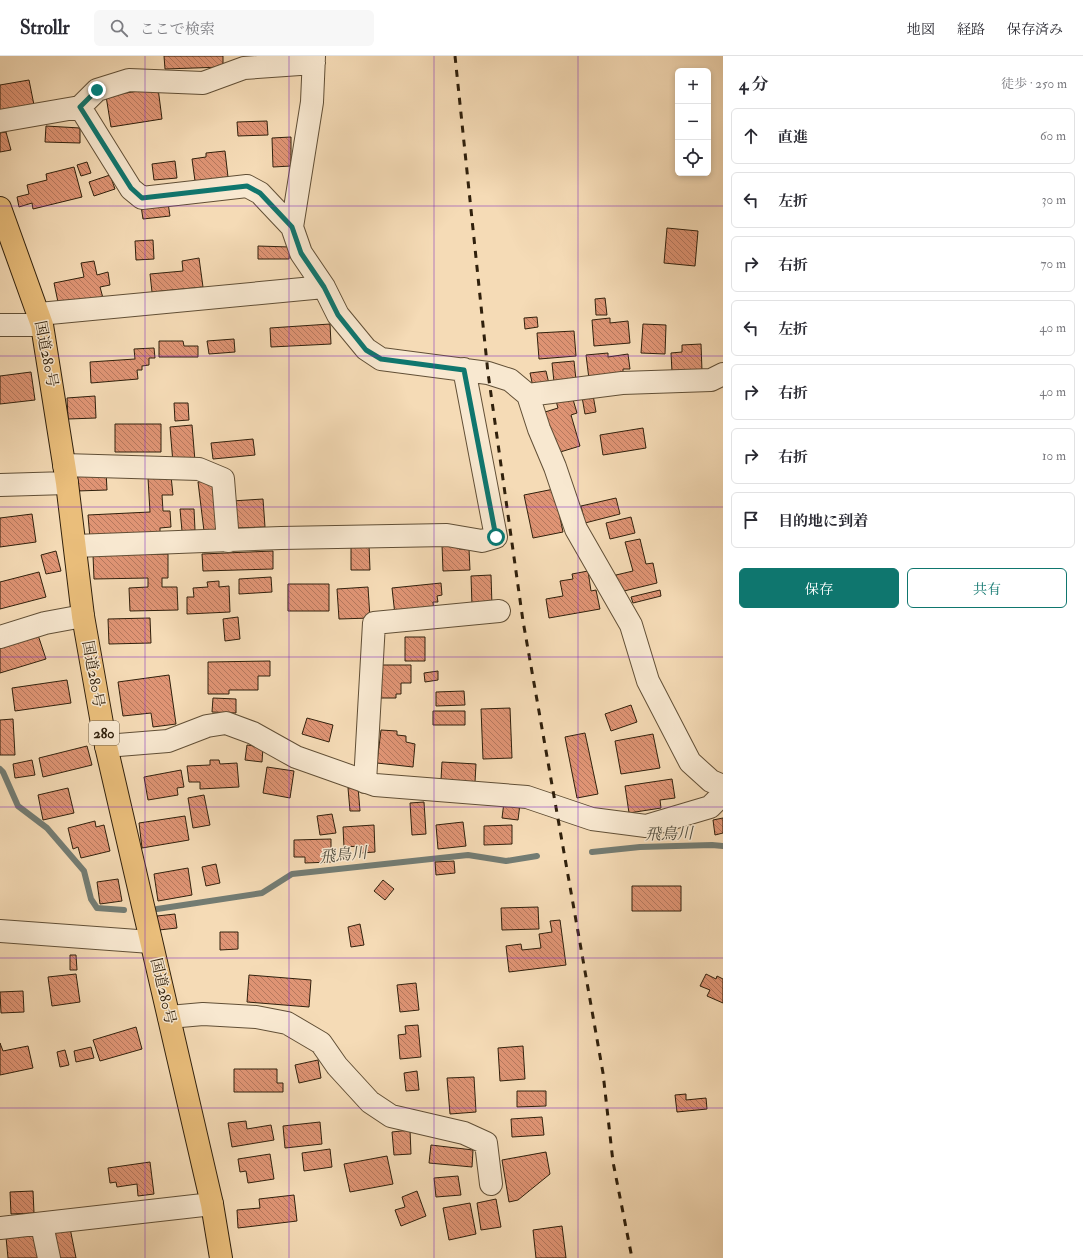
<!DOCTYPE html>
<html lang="ja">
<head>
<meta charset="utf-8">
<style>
	body { margin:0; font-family:"IM FELL Double Pica","Noto Serif JP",serif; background:#f7f7f7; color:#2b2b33 }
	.controls { position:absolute; right:12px; top:12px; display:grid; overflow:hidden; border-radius:6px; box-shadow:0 2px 6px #0003 }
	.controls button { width:36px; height:36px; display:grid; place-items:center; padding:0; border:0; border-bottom:1px solid #e1e1e2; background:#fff; color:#2b2b33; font:20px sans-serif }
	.stop { position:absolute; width:12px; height:12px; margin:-9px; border:3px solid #0f766e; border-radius:50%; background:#fff }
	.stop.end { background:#0f766e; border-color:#fff; box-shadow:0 1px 4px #0008 }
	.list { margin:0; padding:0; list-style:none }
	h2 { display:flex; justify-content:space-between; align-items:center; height:52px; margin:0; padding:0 16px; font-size:17px }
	h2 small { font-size:13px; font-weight:400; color:#7c7c81 }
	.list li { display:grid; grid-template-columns:26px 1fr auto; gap:12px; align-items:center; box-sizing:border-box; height:56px; margin:0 8px 8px; padding:0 8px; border:1px solid #e1e1e2; border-radius:6px }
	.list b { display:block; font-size:15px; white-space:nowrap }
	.list em { font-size:13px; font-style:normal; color:#7c7c81 }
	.actions { display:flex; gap:8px; padding:12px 16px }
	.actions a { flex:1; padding:9px 0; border:1px solid #0f766e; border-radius:6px; text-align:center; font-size:14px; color:#0f766e }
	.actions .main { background:#0f766e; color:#fff }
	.icon { flex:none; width:22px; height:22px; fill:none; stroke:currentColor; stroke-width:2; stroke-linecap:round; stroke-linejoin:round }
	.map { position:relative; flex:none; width:723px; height:1202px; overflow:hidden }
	header { display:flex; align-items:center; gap:24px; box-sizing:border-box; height:56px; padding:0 20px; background:#fff; border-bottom:1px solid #e1e1e2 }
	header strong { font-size:19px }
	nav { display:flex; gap:22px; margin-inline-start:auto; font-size:14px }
	.search { width:280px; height:36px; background:#f7f7f7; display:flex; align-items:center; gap:10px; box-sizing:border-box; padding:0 14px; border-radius:6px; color:#7c7c81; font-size:15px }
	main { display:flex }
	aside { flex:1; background:#fff }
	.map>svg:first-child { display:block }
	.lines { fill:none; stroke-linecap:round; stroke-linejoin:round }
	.stream { stroke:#737c73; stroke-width:6 }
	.building { fill:url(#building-back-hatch); stroke:#30200c }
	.minor-casing { stroke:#614f36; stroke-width:24 }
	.highway-casing { stroke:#30200c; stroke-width:24 }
	.minor { stroke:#f8e8d0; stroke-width:22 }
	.highway { stroke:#eabe7b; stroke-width:22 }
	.rail { stroke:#30200c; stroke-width:3; stroke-dasharray:7 7; stroke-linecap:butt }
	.route { stroke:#0f766e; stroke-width:5 }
	.grid { fill:none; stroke:#7b2cbf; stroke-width:1; stroke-opacity:0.55 }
	.labels { text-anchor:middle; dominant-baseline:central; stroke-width:3; stroke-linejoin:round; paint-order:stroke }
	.shield { fill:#f8e8d0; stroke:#6c5c47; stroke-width:1 }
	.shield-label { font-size:14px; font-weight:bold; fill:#30200c }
	.street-label { font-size:15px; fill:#30200c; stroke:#f8e8d0 }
	.water-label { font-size:16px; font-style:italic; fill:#524e40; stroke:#f8e8d0 }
</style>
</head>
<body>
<header>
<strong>Strollr</strong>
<div class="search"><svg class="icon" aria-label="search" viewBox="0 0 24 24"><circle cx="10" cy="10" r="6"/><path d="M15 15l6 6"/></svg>ここで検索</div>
<nav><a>地図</a><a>経路</a><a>保存済み</a></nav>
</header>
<main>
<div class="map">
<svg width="723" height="1202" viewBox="0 0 723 1202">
	<defs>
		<pattern id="building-back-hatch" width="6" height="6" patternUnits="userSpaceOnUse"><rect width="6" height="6" fill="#df9474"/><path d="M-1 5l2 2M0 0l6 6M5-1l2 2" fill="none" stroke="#b5785e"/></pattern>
	</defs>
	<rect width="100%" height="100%" fill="#f5dbb6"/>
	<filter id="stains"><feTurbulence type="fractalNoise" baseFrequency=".005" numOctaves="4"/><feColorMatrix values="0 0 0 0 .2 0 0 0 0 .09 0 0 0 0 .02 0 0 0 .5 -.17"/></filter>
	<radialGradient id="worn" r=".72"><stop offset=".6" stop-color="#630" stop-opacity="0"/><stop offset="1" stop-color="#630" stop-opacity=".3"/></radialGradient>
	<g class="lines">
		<!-- stream -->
		<path class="stream" d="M0 713 3 716 18 750 47 772 84 815 91 843 97 852 124 854
			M592 796 640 791 712 789 723 790
			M157 853 262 837 292 818 468 799 506 805 537 800"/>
	</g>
	<!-- building -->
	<path class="building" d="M164 0H223V11L165 13Z
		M29 24 34 49 0 55V29Z
		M158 32 162 63 111 71 106 40Z
		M267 65 268 79 238 80 237 66Z
		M46 70 80 72V87L45 86Z
		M6 76 11 94 0 96V77Z
		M291 81V110L273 111 272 82Z
		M225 95 228 121 195 125 192 103 206 101V97Z
		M175 105 177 122 154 124 152 108Z
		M87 106 91 117 81 120 77 109Z
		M74 111 82 141 33 153 32 147 19 151 17 141 29 138 27 129 47 124 46 118Z
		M110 119 115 133 94 140 89 126Z
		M168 147 170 160 143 163 141 150Z
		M667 172 698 175 695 210 664 207Z
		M153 184 154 203 136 204 135 185Z
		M258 190 290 191 289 203H258Z
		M199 202 203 231 152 236 150 218 183 215 182 205Z
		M94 205 97 219 108 216 110 229 100 231 103 242 59 251 54 227 84 221 81 207Z
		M605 242 607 259H596L595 243Z
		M537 261 538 271 525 273 524 262Z
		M610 262V267L628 265 630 287 594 290 592 264Z
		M330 268 331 288 271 291 270 272Z
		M643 268 666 269 665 298 641 297Z
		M574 275 576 300 539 303 537 277Z
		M234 283 235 296 209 298 207 285Z
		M159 285H183L184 290H198V301H159Z
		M701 288 702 315 672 316 671 297 682 296V289Z
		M154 292 155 302H149V309L142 310V314H137L138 323 91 327 90 306 135 303 134 293Z
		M608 297V301L628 298 630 313H623V319L589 323 586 299Z
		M574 305 576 324 554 326 552 307Z
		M546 315 549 328 533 331 530 317Z
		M31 316 35 344 0 348V320Z
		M593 339 596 356 585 358 582 341Z
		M95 340 96 362 68 363 67 342Z
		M572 340 577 357 571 359 580 390 557 397 545 356 558 352 556 345Z
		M174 347H188L189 364 175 365Z
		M115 368H161V396H115Z
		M192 369 195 405 173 407 170 371Z
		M643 372 646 392 603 399 600 379Z
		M253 383 255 399 213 403 211 387Z
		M106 415 107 434 77 435 76 416Z
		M171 420 173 439H162L163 455H170L171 471 160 472V479L90 483 88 459 150 456 148 422Z
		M215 424 221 474 204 475 198 426Z
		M554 433 563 476 533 482 524 439Z
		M616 442 620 458 585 467 581 450Z
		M263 443 265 471 234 472 232 445Z
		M180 453H194L195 474 182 475Z
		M32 458 36 486 0 491V462Z
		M631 461 635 477 610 483 606 467Z
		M640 483 646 508 653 507 657 527 620 536 616 519 633 515 625 486Z
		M459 488V493H469L470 514 443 515 442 489Z
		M351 489H369L370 514H351Z
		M56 495 61 515 46 518 41 499Z
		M273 495V513L203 515 202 498Z
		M168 498V522H162V531H177L178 554 130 555 129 532 148 531V522L94 523 93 499Z
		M588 515 591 535 596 534 600 553 549 562 546 543 563 540 560 525 573 523 572 518Z
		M39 516 46 541 0 553V526Z
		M491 519 492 550H472L471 520Z
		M271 521 272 536 239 538V523Z
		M219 525V531L229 530 230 556 187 558V541H194L193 532 208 531 207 526Z
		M441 527 442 539 437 540 438 546H433L434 555 395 559 392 532Z
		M288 528H329V555H288Z
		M368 531 370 562 339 563 337 533Z
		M660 534 661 540 633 547 631 541Z
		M238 561 240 583 225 585 223 563Z
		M150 562 151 587 109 588 108 563Z
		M38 579 46 603 0 617V590Z
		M405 581H425V605H405Z
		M270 605V620H258V634H229V638H208V606Z
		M379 609H411V627H401V638H396V642H379Z
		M438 615V624L425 626 424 617Z
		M169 619 176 668 153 671 151 657 123 660 118 626Z
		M67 624 71 647 15 655 12 632Z
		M464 635 465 649 436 650V636Z
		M213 642 236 643V657L212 656Z
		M631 649 637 666 611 675 605 658Z
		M510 652 512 702 483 703 481 653Z
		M433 655H465V669H433Z
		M307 662 333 669 329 686 302 678Z
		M13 663 15 699H0V664Z
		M381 674 397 675V679L406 680V686L415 688 413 711 377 707Z
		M585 677 598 738 577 742 565 681Z
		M653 678 660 712 621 718 615 685Z
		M247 689 263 691 262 706 245 704Z
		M87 690 92 709 43 721 39 702Z
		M32 704 35 719 15 722 13 708Z
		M210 704H219L220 708 237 707 239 731 200 733V726H189L187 710 210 709Z
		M442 706 476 708 475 726 441 724Z
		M267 711 294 715 290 742 263 737Z
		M181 714 184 731 177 732 178 739 148 744 144 721Z
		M672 723 675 742 660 744 661 752 629 757 625 730Z
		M358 731 360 755H350L348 732Z
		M68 732 74 757 43 764 38 739Z
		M204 739 210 769 193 772 188 742Z
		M424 746 426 778 412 779 410 747Z
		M504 746 520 748 518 764 502 762Z
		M332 758 336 777 320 779 317 760Z
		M185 760 189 784 142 792 139 767Z
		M723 762V777L715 779 713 764Z
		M95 765 96 771 104 769 110 795 81 802 78 791 73 793 68 772Z
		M463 766 466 790 438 793 436 769Z
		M374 769 375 796 361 797 360 790 344 791 343 771Z
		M512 769V788L484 789V770Z
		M331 783V806L305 807V801H294V784Z
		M454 805 455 817 436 819 435 806Z
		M216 808 220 827 206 830 202 811Z
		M188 812 192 839 158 845 154 818Z
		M118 823 122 845 100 848 97 826Z
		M383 824 394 833 385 844 374 835Z
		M632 830H681V855H632Z
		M538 851 539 873 502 874 501 852Z
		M175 858 177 872 159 874 157 860Z
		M560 864 566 909 509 916 506 890 521 888 522 894 541 892 539 878 552 876 550 865Z
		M360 868 364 889 351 891 348 871Z
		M220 876H238V893L220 894Z
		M70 899H76L77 914H70Z
		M76 918 80 946 52 950 48 921Z
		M706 918 716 923 717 920 723 923V947L707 940 710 934 700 930Z
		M249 919 311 924 309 951 247 946Z
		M416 927 419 954 400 956 397 929Z
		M23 935 24 956 1 957 0 936Z
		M418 969 421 1001 400 1003 398 979 406 978 405 970Z
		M136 971 142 993 100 1005 93 984Z
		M0 987 3 995 28 990 33 1012 0 1019Z
		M523 990 525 1023 500 1025 498 992Z
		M91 991 94 1002 76 1006 74 995Z
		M65 994 69 1009 60 1011 57 996Z
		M318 1004 321 1022 299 1027 295 1009Z
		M234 1013H277V1027H283V1036H234Z
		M417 1015 419 1034 406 1035 404 1017Z
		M474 1021 476 1056 450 1058 447 1022Z
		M517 1035H546V1050L517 1051Z
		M686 1038V1044L706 1042 707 1053 677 1056 675 1039Z
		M542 1061 544 1079 512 1081 511 1063Z
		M246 1065 247 1073 271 1069 274 1084 232 1091 228 1067Z
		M320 1066 322 1088 285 1092 283 1070Z
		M410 1074 411 1098 394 1099 392 1076Z
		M431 1089 473 1094 472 1111 429 1107Z
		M330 1093 332 1111 304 1115 302 1097Z
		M546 1096 550 1118 518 1144 509 1146 502 1104Z
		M270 1098 274 1123 248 1127 246 1115 240 1116 238 1103Z
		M387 1100 393 1128 350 1136 344 1108Z
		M150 1106 154 1138 138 1140 137 1128 117 1131 116 1126 110 1127 108 1112Z
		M458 1120 461 1139 436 1141 434 1122Z
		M33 1135 34 1157 11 1158 10 1136Z
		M417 1135 426 1160 401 1170 395 1154 405 1151 402 1141Z
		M294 1139 297 1165 238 1172 237 1154 260 1152 259 1143Z
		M496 1143 501 1171 481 1174 477 1147Z
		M470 1147 476 1178 449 1184 443 1152Z
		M562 1170 566 1202H536L533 1174Z
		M70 1172 76 1202H57L51 1175Z
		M34 1177 38 1202H8L6 1181Z"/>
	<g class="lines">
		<defs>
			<path id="minor" d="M314 0 312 46 292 171 301 197 324 231 338 259 366 293 381 303 488 317 510 324 528 339 539 373 555 411 576 473 631 569 648 625 690 706 711 725 723 730
				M80 51 97 34 129 24 203 27 244 12 314 7
				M0 65 80 51 131 133 142 142 247 130 260 137 292 171
				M39 258 324 231
				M0 269H42
				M528 339 622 327 711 324 723 318
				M64 409 199 413 223 423 228 485
				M0 429 67 427
				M75 490 281 482 447 479 482 485 496 481 464 313
				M0 581 45 567 83 560
				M106 690 168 685 207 670 226 667 253 677 296 701 375 729 527 741 592 763 646 770 710 751 723 738
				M365 726 374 567 499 555
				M0 875 151 886
				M169 961 203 958 256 961 287 967 321 987 337 1010 370 1046 391 1060 464 1077 486 1087 491 1128
				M42 1169 49 1202
				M0 1172 212 1148"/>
			<path id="highway" d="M0 152 42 269 67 427 83 560 106 690 212 1148 221 1202"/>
		</defs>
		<!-- minor casing -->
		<use href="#minor" class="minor-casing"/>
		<!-- highway casing -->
		<use href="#highway" class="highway-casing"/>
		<!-- minor -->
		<use href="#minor" class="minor"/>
		<!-- highway -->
		<use href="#highway" class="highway"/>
		<!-- rail -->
		<path class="rail" d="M455 0 488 317 523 565 603 1017 613 1106 632 1202"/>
	</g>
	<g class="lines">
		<!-- route -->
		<path class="route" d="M97 34 80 51 131 132 142 142 247 130 260 137 292 171 301 197 324 231 338 259 366 294 381 303 464 314 496 481"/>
	</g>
	<!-- grid -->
	<path class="grid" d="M145 0V1202M289 0V1202M434 0V1202M578 0V1202M0 150H723M0 300H723M0 451H723M0 601H723M0 751H723M0 902H723M0 1052H723"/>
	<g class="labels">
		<!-- shield labels -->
		<rect class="shield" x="89" y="665" width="30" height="24" rx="3"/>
		<g class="shield-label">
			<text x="104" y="677">280</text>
		</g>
		<!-- street labels -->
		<g class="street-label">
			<text transform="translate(46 298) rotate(79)">国道280号</text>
			<text transform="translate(93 618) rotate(80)">国道280号</text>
			<text transform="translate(163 935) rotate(77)">国道280号</text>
		</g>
		<!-- water labels -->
		<g class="water-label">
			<text transform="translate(669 778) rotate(-1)">飛鳥川</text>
			<text transform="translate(343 799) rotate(-6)">飛鳥川</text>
		</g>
	</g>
	<rect width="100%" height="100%" filter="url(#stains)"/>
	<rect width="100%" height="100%" fill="url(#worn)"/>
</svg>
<div class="controls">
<button>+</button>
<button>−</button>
<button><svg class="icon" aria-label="locate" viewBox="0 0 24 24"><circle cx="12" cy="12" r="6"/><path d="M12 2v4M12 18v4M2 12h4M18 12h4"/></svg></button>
</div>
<div class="stop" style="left:496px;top:481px"></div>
<div class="stop end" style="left:97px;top:34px"></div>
</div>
<aside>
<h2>4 分<small>徒歩 · 250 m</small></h2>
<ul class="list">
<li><svg class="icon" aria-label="ahead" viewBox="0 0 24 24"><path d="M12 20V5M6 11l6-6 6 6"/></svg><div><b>直進</b></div><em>60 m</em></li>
<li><svg class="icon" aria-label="left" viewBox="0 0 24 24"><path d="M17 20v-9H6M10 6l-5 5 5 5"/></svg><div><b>左折</b></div><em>30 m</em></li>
<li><svg class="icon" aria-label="right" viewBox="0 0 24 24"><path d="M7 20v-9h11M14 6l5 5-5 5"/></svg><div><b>右折</b></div><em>70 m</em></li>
<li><svg class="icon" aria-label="left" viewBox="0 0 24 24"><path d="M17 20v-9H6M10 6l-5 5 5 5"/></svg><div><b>左折</b></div><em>40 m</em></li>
<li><svg class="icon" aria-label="right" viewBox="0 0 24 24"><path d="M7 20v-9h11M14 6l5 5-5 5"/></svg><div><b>右折</b></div><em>40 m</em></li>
<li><svg class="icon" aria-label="right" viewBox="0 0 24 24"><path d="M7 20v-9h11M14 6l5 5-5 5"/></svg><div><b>右折</b></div><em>10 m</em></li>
<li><svg class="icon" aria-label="arrive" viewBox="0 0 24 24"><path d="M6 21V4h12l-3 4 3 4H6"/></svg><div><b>目的地に到着</b></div></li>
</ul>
<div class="actions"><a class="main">保存</a><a>共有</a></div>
</aside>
</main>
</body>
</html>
